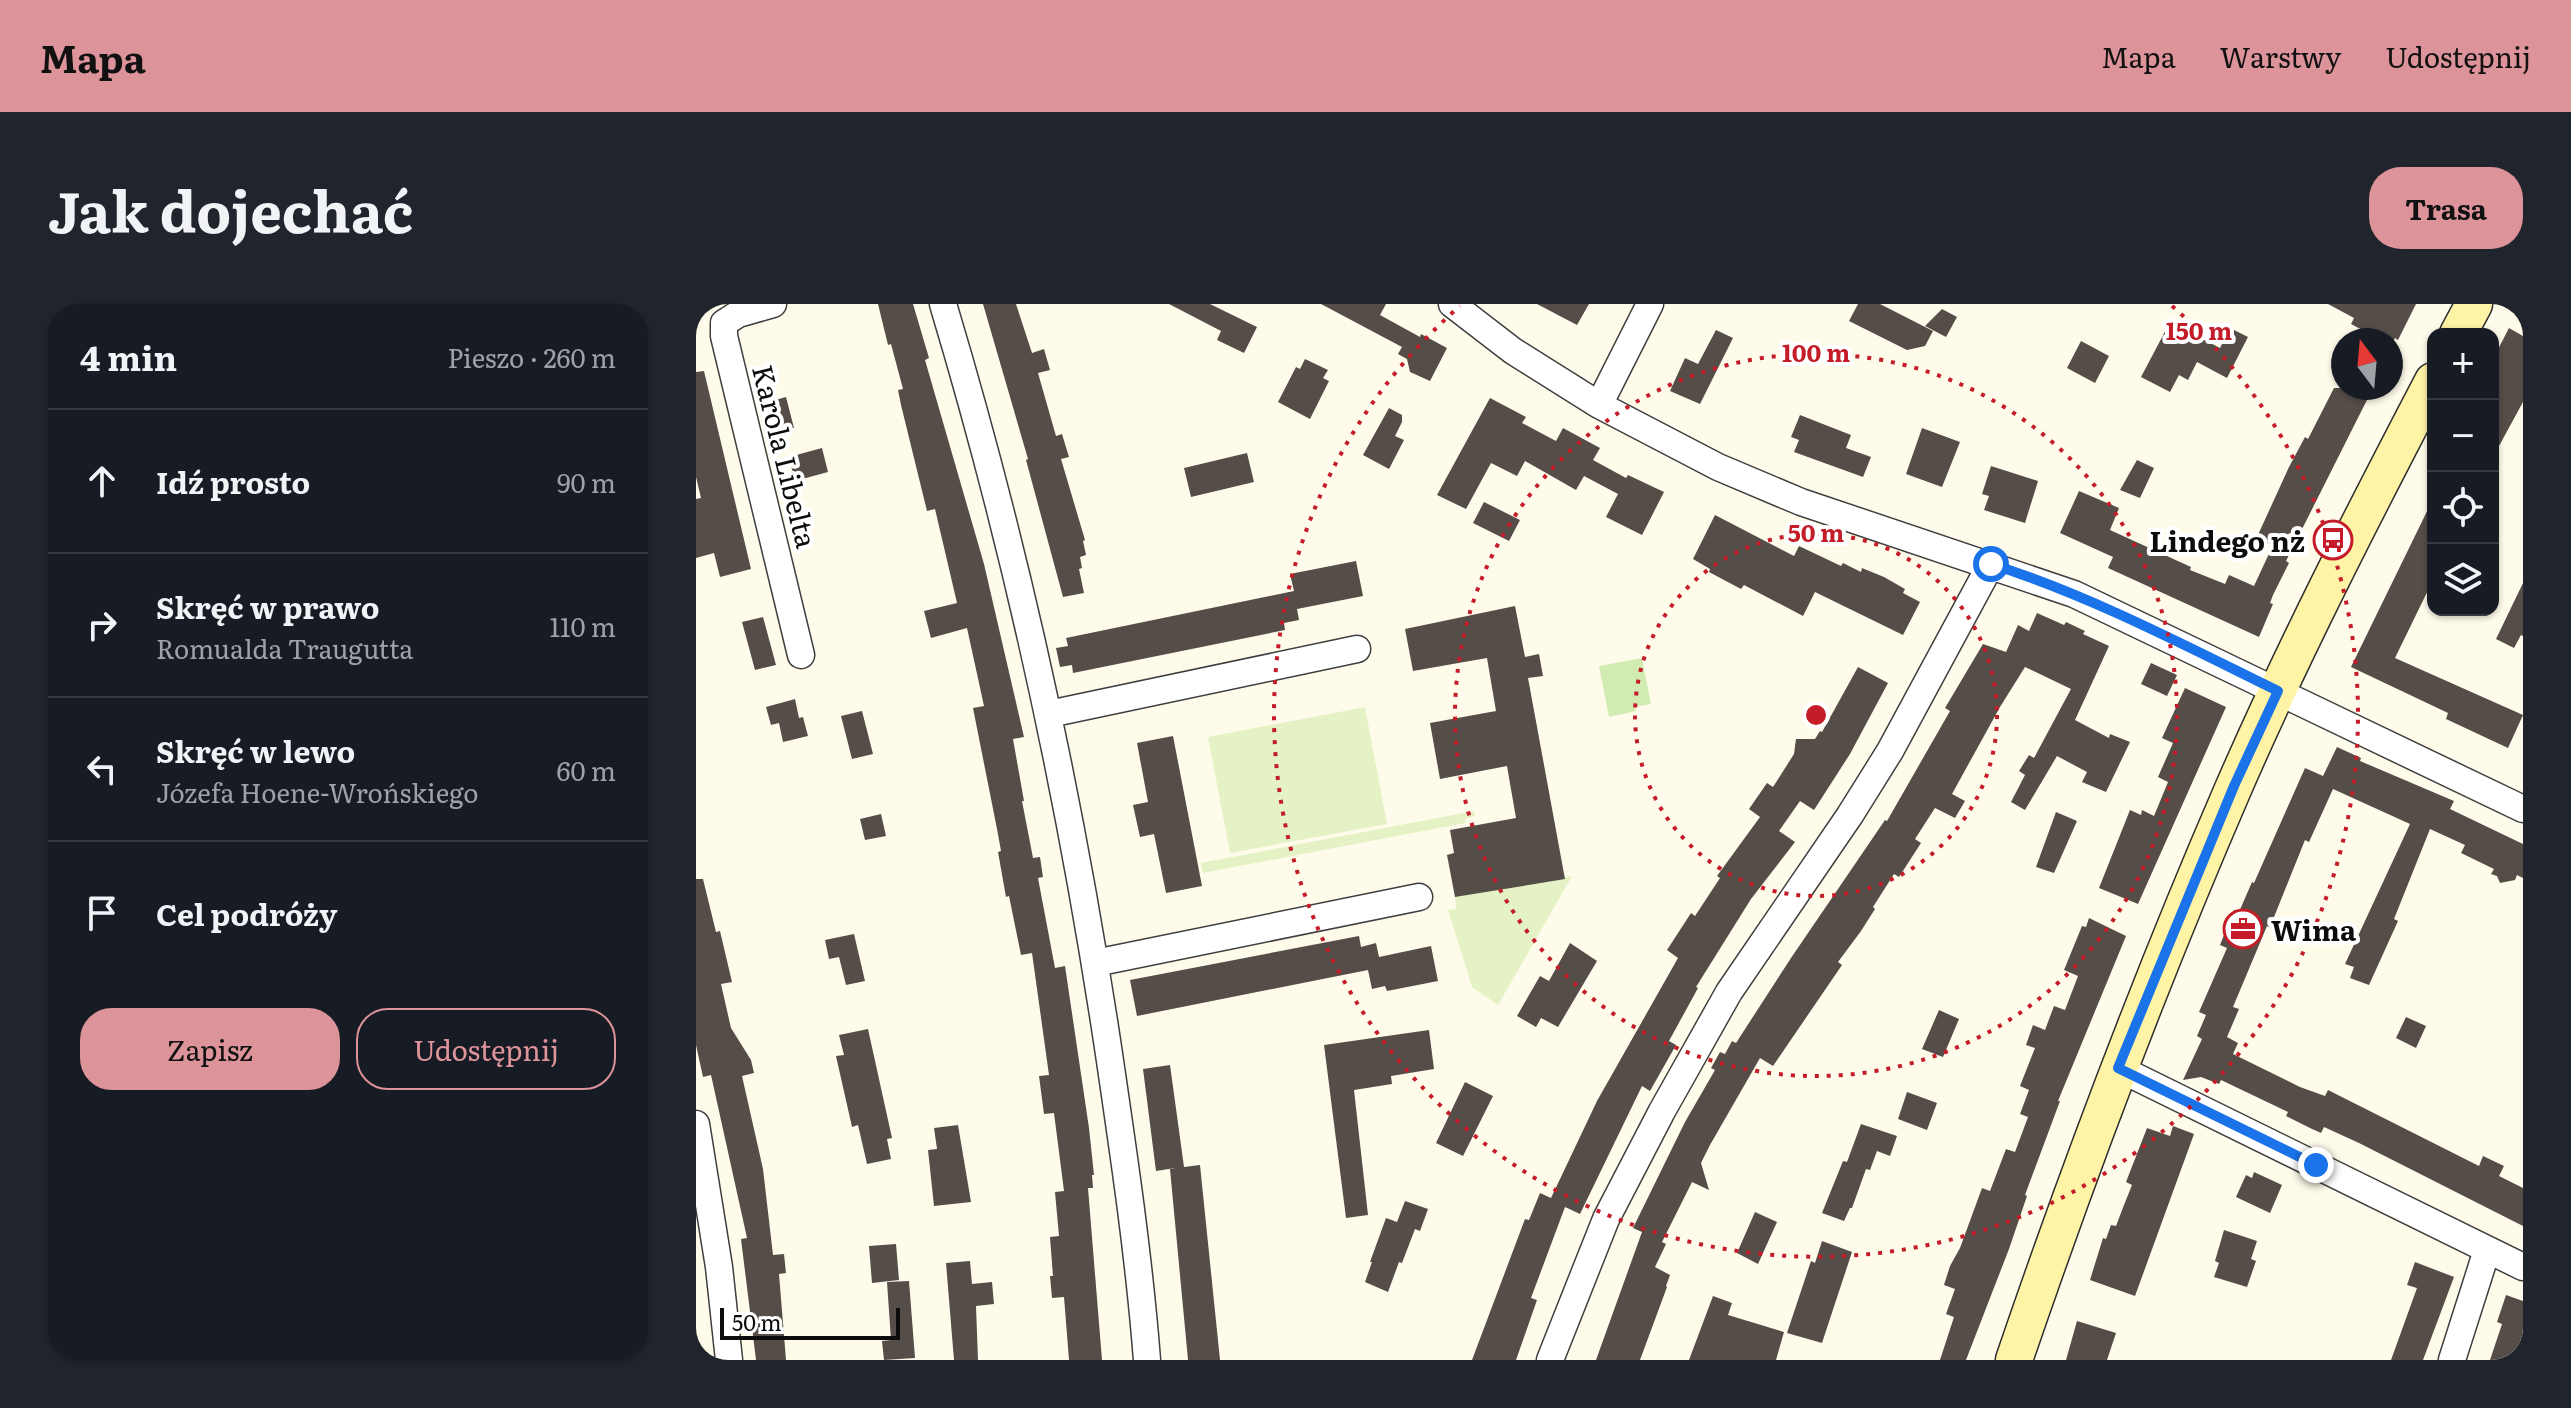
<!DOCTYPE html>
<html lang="pl">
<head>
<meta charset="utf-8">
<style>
	body { margin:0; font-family:Literata,serif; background:#20242c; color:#f1f3f6 }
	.controls { position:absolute; right:24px; top:24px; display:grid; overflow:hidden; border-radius:16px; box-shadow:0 2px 6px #0004 }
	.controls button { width:72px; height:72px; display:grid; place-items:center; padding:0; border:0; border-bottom:2px solid #363941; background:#171b24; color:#f1f3f6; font:40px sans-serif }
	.compass { position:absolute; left:1635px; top:24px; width:72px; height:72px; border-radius:50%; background:#171b24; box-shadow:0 2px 6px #0004; rotate:344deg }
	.scale { position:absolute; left:24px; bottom:20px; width:180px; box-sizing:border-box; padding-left:8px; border:4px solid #0c0c0c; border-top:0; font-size:22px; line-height:28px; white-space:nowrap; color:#0c0c0c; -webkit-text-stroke:6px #fff; paint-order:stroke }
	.stop { position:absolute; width:24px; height:24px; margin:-18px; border:6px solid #1a73e8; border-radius:50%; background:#fff }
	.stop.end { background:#1a73e8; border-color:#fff; box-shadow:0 2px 8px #0008 }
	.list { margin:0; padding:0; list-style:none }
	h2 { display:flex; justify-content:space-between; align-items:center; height:104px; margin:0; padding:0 32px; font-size:34px }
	h2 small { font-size:26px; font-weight:400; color:#9ea1a6 }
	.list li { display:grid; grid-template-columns:52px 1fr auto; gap:24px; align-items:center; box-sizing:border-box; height:144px; padding:0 32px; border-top:2px solid #363941 }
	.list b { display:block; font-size:30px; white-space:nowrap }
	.list p { margin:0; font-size:26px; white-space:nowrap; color:#9ea1a6 }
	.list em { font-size:26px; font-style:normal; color:#9ea1a6 }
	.actions { display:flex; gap:16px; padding:24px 32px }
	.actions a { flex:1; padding:18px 0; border:2px solid #dd939a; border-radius:32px; text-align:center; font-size:28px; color:#dd939a }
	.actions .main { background:#dd939a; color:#111 }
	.icon { flex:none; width:44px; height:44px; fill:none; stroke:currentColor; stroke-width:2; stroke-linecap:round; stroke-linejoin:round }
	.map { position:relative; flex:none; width:1827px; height:1056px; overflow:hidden; border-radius:32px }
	header { display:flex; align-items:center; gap:48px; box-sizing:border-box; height:112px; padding:0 40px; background:#dd939a; color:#111 }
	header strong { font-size:38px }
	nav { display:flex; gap:44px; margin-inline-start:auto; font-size:28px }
	.intro { display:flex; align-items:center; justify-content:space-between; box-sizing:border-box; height:192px; padding:0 48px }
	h1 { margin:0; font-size:56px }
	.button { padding:20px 36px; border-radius:32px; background:#dd939a; color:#111; font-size:28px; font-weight:700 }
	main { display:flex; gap:48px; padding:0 48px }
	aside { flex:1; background:#171b24; border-radius:32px; box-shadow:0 2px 6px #0004 }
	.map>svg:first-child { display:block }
	.green { fill:#d2ebb3 }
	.pitch { fill:#e4f2c5 }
	.building { fill:#554d48 }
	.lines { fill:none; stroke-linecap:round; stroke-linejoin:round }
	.street-casing { stroke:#3f3f3f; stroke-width:29 }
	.secondary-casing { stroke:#2e2e2e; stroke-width:39 }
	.street { stroke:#fff; stroke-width:26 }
	.secondary { stroke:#fff3a6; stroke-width:36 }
	.route { stroke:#1a73e8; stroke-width:10 }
	.ring { fill:none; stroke:#c41d29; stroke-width:4; stroke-dasharray:4 8 }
	.labels { text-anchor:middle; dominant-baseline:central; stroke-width:8; stroke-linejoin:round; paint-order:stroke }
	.street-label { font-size:28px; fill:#0c0c0c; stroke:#fff }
	.poi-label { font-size:28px; font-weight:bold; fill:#0c0c0c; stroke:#fff; text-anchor:end }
	.centre { fill:#c41d29; stroke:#fff; stroke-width:4 }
	.ring-label { font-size:24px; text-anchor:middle; font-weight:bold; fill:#c41d29; stroke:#fff; stroke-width:8; stroke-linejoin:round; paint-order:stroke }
</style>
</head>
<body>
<header>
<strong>Mapa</strong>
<nav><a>Mapa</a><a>Warstwy</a><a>Udostępnij</a></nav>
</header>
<div class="intro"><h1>Jak dojechać</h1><a class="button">Trasa</a></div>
<main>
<aside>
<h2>4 min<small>Pieszo · 260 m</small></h2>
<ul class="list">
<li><svg class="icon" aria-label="ahead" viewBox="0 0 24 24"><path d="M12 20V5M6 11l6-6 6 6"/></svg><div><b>Idź prosto</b></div><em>90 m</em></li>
<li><svg class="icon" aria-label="right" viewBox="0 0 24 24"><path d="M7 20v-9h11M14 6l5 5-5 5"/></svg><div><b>Skręć w prawo</b><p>Romualda Traugutta</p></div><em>110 m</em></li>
<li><svg class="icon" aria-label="left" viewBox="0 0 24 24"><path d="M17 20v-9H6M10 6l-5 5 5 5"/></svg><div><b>Skręć w lewo</b><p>Józefa Hoene-Wrońskiego</p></div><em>60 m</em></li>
<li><svg class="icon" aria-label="arrive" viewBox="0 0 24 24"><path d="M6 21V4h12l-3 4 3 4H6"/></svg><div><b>Cel podróży</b></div></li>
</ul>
<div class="actions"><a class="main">Zapisz</a><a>Udostępnij</a></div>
</aside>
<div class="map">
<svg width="1827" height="1056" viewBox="0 0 1827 1056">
	<rect width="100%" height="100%" fill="#fffbeb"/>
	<!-- green -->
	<path class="green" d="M946 354 955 400 939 403 940 407 913 413 903 362Z"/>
	<!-- pitch -->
	<path class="pitch" d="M669 403 691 520 534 549 512 433Z
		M778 507 779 512 769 515V519L507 569 505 559Z
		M876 572 802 701 776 683 752 606 760 605 759 593Z"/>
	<!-- building -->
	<path class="building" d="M182 0H217L233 54 229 56 288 260 328 433 317 435 328 497H326L337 554 344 553 347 573 342 574 359 664 369 662 393 824 398 871H396L397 884H392L406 1056H373L368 993 356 994 354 972H357L354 933 363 932 359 888 368 887 358 809 348 810 343 772 353 771 336 649 325 651 313 592 310 593 302 548 305 547 301 525 277 404 288 402 271 324 235 334 228 307 261 299 239 205 231 207 205 101 202 86 207 85 195 40 192 41Z
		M287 0H320L336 49 348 45 354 66 342 69 360 132 366 130 373 153 365 155 389 236 387 237 390 251 384 253 386 264 383 265 388 289 367 293 330 156 332 155Z
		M473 0H514L561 23 548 49 521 36 525 27Z
		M625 0H690L684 11 724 33 725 30 751 44 734 77 714 68 711 55 702 50 706 43Z
		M841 0H893L881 21Z
		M1162 0H1184L1237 27 1229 42 1211 46 1153 17Z
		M1632 0H1720L1702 36 1699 34 1695 41V36H1685L1655 20 1658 14Z
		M1246 5 1261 13 1250 33 1229 22Z
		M1474 18 1524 44 1534 24 1552 33 1531 74 1501 58 1492 76 1483 71 1474 88 1445 73Z
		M1813 24 1827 32V98L1797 153V55Z
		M1020 26 1037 34 1004 100 974 87 989 54 1002 60Z
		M1385 37 1413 52 1399 79 1371 64Z
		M609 55 632 66 627 74 633 77 614 115 582 98 600 63 604 65Z
		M8 67 55 265 24 273 18 249 0 254V195L5 194 0 173V68Z
		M1638 84H1677L1590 257 1593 259 1577 291 1574 299 1577 300 1563 333 1412 264 1417 253 1364 229 1383 187 1423 204 1414 226 1495 263 1494 266 1529 280 1533 271 1558 282 1577 241 1561 233 1593 163 1609 133 1612 135Z
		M90 93 98 124 80 128 72 98Z
		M794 94 830 113 826 119 860 137 867 124 904 144 897 156 930 174 932 171 968 188 946 231 910 213 922 190 888 172 880 186 829 157 821 172 795 159 770 205 741 191Z
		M693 104 706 111V118L699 132 708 136 693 165 667 151Z
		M1104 111 1155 131 1150 144 1175 153 1167 173 1098 148 1103 136 1095 133Z
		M1226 124 1264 138 1246 183 1210 170Z
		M126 144 132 168 99 177 93 153Z
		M551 149 558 178 495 193 488 164Z
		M1441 156 1458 164 1444 194 1424 186Z
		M1295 162 1342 177 1329 219 1288 206 1293 192 1286 190Z
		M1737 195V276L1699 354 1827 411 1812 444 1750 415 1752 409 1655 363Z
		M788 198 824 216 813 237 777 219Z
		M1019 211 1098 252 1103 242 1145 262 1147 259 1165 268 1166 264 1188 273 1209 285 1207 289 1224 298 1207 331 1119 288 1107 312 1048 281 1045 285 1013 268 1014 265 997 255Z
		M660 257 667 292 601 305 603 316 588 319 589 326 377 369 376 361 364 363 360 344 372 342 370 334 598 287 594 270Z
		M1827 279V332L1825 331 1818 344 1800 335Z
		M819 302 829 353 843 350 847 372 832 374 869 575 759 593 751 551 758 549 754 526 820 514 811 462 744 475 734 419 800 407 791 354 717 367 709 325Z
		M1341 309 1368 321 1370 318 1389 327 1387 330 1413 342 1379 416 1413 434 1414 430 1434 438 1410 488 1386 478 1391 468 1361 452 1329 506 1315 498 1329 471 1323 467 1333 451 1338 454 1375 385 1329 363 1304 403 1256 490 1269 497 1259 514 1239 504 1219 535 1225 539 1203 573 1198 570 1177 603 1179 605 1165 627 1142 658 1146 661 1077 762 1064 754 1014 841 1005 859 1013 886 996 878 966 938 970 940 959 963 974 971 970 982 971 983 944 1056H900L946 928 937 924 989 818 1019 766 1015 764 1024 748 1029 750 1036 737 1040 739 1095 654 1189 516 1191 517 1254 407 1249 404 1287 340 1310 348 1322 321 1333 327Z
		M67 313 80 361 59 366 46 318Z
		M1455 359 1481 371 1471 392 1445 380Z
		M1162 363 1192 379 1154 450 1118 506 1104 497 1083 527 1099 538 1055 595 1000 683 1002 684 973 737 980 741 954 787 946 782 884 910 869 903 835 994 841 996 820 1056H776L829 915 833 916 844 889 855 894 901 797 982 654 971 646 995 609 999 612 1024 574 1021 572 1064 513 1053 505 1071 479 1077 483 1098 450 1100 435H1119L1124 427 1126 428Z
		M1489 384 1530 403 1442 600 1403 584 1434 506 1445 511 1446 506 1458 512 1472 478 1462 473 1477 439 1466 434Z
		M99 395 103 414 107 413 112 432 87 438 83 419 75 421 70 403Z
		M166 407 177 450 156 455 145 412Z
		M477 432 506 582 470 589 458 530 444 533 437 501 452 498 441 439Z
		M1641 443 1665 454 1664 457 1758 497 1754 505 1827 540V574L1821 571 1819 576 1804 579 1801 572 1795 570 1798 565 1765 549 1769 541 1734 525 1698 615 1702 617 1673 681 1654 674 1658 663 1649 660 1714 520 1637 485 1613 538 1609 536 1574 623 1571 622 1537 703 1543 705 1531 733 1542 739 1537 750 1604 783 1629 792 1632 786 1783 862 1787 852 1808 862 1803 872 1827 884V922L1663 839 1628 823 1625 829 1614 824 1590 812 1592 808 1525 776 1523 780 1505 773 1487 776 1506 735 1501 732 1510 711 1503 708 1531 644 1524 641 1538 606 1543 608 1556 578 1558 579 1609 464 1627 472Z
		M1360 508 1381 517 1358 569 1340 563Z
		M185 510 190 532 169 536 164 515Z
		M0 575H7L20 628 24 627 36 678 25 680 35 724 55 756 58 769 46 772 67 865 77 951 88 950 90 969 83 970 90 1056H60L45 935 51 934 15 771 7 773 0 741Z
		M1393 614 1430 632 1362 797H1364L1329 891 1331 892 1313 945 1270 1056H1244L1258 1013 1250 1010 1259 985 1248 981 1254 962 1264 944 1286 884 1294 887 1310 845 1319 848 1332 813 1324 810 1333 786 1324 782 1339 744 1330 741 1337 721 1349 726 1358 702 1369 706 1382 672 1368 666 1386 622 1390 623Z
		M158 630 169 677 150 681 143 653 133 655 129 636Z
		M663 632 665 643 680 639 683 653 735 642 742 677 691 687 689 682 676 685 672 666 441 712 434 676Z
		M874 639 901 657 862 723 845 714 840 723 821 712 844 672 853 677Z
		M1243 706 1263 715 1247 753 1226 745Z
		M1710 713 1730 722 1720 744 1700 734Z
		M172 725 196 834 191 835 195 855 171 860 162 821 156 823 140 752 148 751 143 731Z
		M733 726 738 765 695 772 696 780 658 786 672 911 650 914 628 741Z
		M474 761 488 863 504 861 524 1056H492L474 865 479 864 460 867 447 765Z
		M769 778 797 792 767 852 740 839Z
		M1211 788 1241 799 1231 826 1202 815Z
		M1165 820 1201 832 1194 852 1181 847 1174 866 1170 865 1156 904H1154L1148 917 1126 909 1147 857 1151 858Z
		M262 821 275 898 238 902 232 846 241 845 238 824Z
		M1477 822 1498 830 1439 992 1394 976 1407 934 1410 935 1415 921 1420 922 1428 901 1436 881 1430 878 1451 824 1474 832Z
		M1558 868 1586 881 1574 909 1540 893 1550 871 1556 874Z
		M709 897 732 905 724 927 719 925 706 959 703 958 692 988 669 978 676 958H674L690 914 701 918Z
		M1059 908 1081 918 1062 960 1041 949Z
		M1528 926 1561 937 1555 955 1560 957 1551 983 1518 973 1523 959 1519 957Z
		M1126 937 1156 948 1126 1039 1091 1029 1115 957 1119 959Z
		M200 940 203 976 176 979 173 942Z
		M274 957 276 980 296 978 298 1000 280 1002 282 1056H258L250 959Z
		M1719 958 1758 973 1727 1056H1695L1721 984 1711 981Z
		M213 977 219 1054 188 1056 186 1037 195 1036 191 978Z
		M1810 991 1827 997V1056H1794L1806 1020 1801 1018Z
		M1017 992 1036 999 1032 1011 1088 1028 1080 1056H993Z
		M1381 1017 1420 1029 1411 1056H1370Z"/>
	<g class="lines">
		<defs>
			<path id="street" d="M77 0 42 10 28 19V32L105 351
				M247 0C321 246 375 496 413 750 428 852 443 953 451 1056
				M756 0 817 47 903 101 1022 163 1105 198 1378 290 1827 505
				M903 101 954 0
				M353 410 661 345
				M399 659 723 593
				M1422 764 1827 963
				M0 820 23 963 33 1056
				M854 1056 910 915 966 807 1033 688 1154 511 1194 447 1295 260
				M1756 1056 1791 946"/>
			<path id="secondary" d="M1762 30 1778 0
				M1318 1056C1384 863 1456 672 1537 485 1597 347 1667 211 1737 77"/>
		</defs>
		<!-- street casing -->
		<use href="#street" class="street-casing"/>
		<!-- secondary casing -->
		<use href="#secondary" class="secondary-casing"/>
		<!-- street -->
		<use href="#street" class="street"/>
		<!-- secondary -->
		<use href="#secondary" class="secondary"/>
	</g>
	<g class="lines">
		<!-- route -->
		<path class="route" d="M1295 260C1395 292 1488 341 1582 387L1538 482 1422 764 1620 861"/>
	</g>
	<!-- distance rings -->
	<g class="ring">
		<circle cx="1120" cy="411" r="181"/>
		<circle cx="1120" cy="411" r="361"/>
		<path d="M1476 2A542 542 0 1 1 764 2"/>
	</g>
	<!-- icons -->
	<defs>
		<symbol id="bus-ring" viewBox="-11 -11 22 22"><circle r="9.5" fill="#fff" stroke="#c41d29" stroke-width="1.5"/><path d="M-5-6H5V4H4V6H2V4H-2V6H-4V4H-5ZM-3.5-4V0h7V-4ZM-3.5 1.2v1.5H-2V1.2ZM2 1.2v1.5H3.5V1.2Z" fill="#c41d29"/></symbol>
		<symbol id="office-ring" viewBox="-11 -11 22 22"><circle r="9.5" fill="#fff" stroke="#c41d29" stroke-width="1.5"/><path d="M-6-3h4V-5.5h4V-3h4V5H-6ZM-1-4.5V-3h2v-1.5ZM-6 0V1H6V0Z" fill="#c41d29"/></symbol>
	</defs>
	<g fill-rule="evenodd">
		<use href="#bus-ring" x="1615" y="214" width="44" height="44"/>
		<use href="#office-ring" x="1525" y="603" width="44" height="44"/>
	</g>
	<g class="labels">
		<!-- street labels -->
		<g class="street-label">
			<text transform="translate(90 152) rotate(76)">Karola Libelta</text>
		</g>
		<!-- poi labels -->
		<g class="poi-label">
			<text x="1609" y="236">Lindego nż</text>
			<text x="1575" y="625" text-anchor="start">Wima</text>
		</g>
	</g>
	<circle cx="1120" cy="411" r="12" class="centre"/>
	<g class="ring-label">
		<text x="1503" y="36">150 m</text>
		<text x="1120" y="58">100 m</text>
		<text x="1120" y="238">50 m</text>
	</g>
</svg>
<div class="controls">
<button>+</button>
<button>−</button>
<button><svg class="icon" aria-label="locate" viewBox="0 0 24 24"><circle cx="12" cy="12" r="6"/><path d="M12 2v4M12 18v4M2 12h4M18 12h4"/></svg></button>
<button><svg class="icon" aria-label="layers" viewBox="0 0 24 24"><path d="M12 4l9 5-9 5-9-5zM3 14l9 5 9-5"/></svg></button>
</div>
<svg class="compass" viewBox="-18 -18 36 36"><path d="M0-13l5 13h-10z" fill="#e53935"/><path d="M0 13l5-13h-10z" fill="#9ea1a6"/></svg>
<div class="scale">50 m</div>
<div class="stop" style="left:1295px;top:260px"></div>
<div class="stop end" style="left:1620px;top:861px"></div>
</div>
</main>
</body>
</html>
